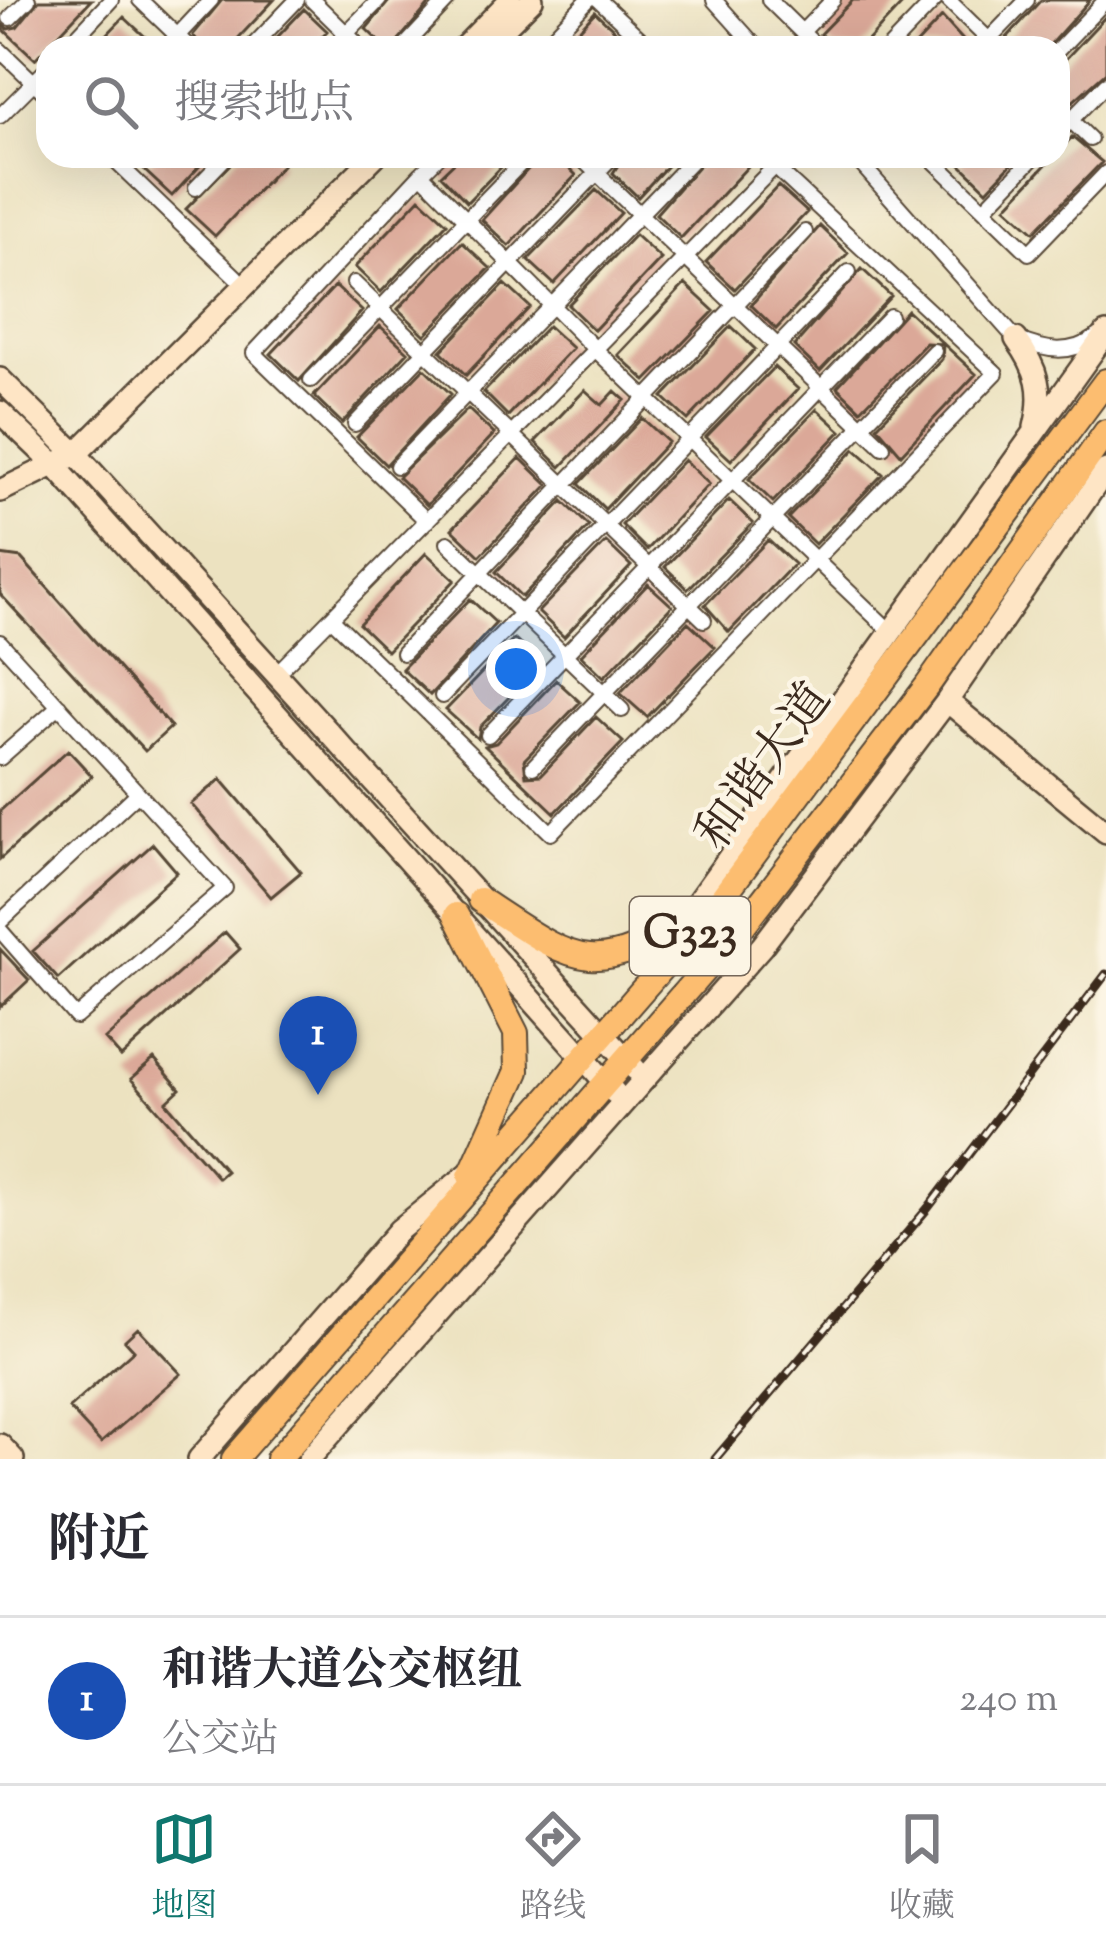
<!DOCTYPE html>
<html lang="zh">
<head>
<meta charset="utf-8">
<style>
	body { margin:0; font-family:"Sorts Mill Goudy","Noto Serif SC",serif; background:#f7f7f7; color:#2b2b33 }
	.you { position:absolute; left:516px; top:669px; width:42px; height:42px; margin:-30px; border:9px solid #fff; border-radius:50%; background:#1a73e8; box-shadow:0 0 0 18px #1a73e833 }
	.badge { display:grid; place-items:center; width:78px; height:78px; border-radius:50%; background:#0f766e; color:#fff; font-size:39px; font-weight:700 }
	.pin { position:absolute; translate:-50% -99px; filter:drop-shadow(0 3px 6px #0008) }
	.pin::after { content:''; position:absolute; top:63px; width:42px; height:36px; background:inherit; clip-path:polygon(0 0,100% 0,50% 100%) }
	.list { margin:0; padding:0; list-style:none }
	h2 { display:flex; justify-content:space-between; align-items:center; height:156px; margin:0; padding:0 48px; font-size:51px }
	h2 small { font-size:39px; font-weight:400; color:#7c7c81 }
	.list li { display:grid; grid-template-columns:78px 1fr auto; gap:36px; align-items:center; box-sizing:border-box; height:168px; padding:0 48px; border-top:3px solid #e1e1e2 }
	.list b { display:block; font-size:45px; white-space:nowrap }
	.list p { margin:0; font-size:39px; white-space:nowrap; color:#7c7c81 }
	.list em { font-size:39px; font-style:normal; color:#7c7c81 }
	.icon { flex:none; width:66px; height:66px; fill:none; stroke:currentColor; stroke-width:2; stroke-linecap:round; stroke-linejoin:round }
	.map { position:relative; flex:none; width:1106px; height:1459px; overflow:hidden }
	.search { position:absolute; background:#fff; box-shadow:0 12px 48px #0002; left:36px; right:36px; top:36px; height:132px; display:flex; align-items:center; gap:30px; box-sizing:border-box; padding:0 42px; border-radius:36px; color:#7c7c81; font-size:45px }
	.sheet { height:324px; background:#fff }
	nav { display:flex; justify-content:space-around; align-items:center; box-sizing:border-box; height:168px; border-top:3px solid #e1e1e2; background:#fff; font-size:33px; color:#7c7c81 }
	nav a { display:grid; justify-items:center; gap:6px }
	nav .on { color:#0f766e }
	.map>svg:first-child { display:block }
	.building { fill:#dba898 }
	.lines { fill:none; stroke-linecap:round; stroke-linejoin:round }
	.street-casing { stroke:#564636; stroke-width:18 }
	.secondary-casing { stroke:#564636; stroke-width:26 }
	.highway-casing { stroke:#564636; stroke-width:28 }
	.street { stroke:#fff; stroke-width:14 }
	.secondary { stroke:#fee5c5; stroke-width:21 }
	.highway { stroke:#fcbd6f; stroke-width:24 }
	.rail-casing { stroke:#3b2a1e; stroke-width:9 }
	.rail { stroke:#fcf5e5; stroke-width:4.5; stroke-dasharray:14; stroke-linecap:butt }
	.labels { text-anchor:middle; dominant-baseline:central; stroke-width:9; stroke-linejoin:round; paint-order:stroke }
	.shield { fill:#fcf5e5; stroke:#75675a; stroke-width:3 }
	.shield-label { font-size:45px; font-weight:bold; fill:#3b2a1e }
	.street-label { font-size:48px; fill:#3b2a1e; stroke:#fcf5e5 }
</style>
</head>
<body>
<div class="map">
<svg width="1106" height="1459" viewBox="0 0 1106 1459">
	<rect width="100%" height="100%" fill="#fcf5e5"/>
	<filter id="ink" filterUnits="userSpaceOnUse"><feTurbulence type="fractalNoise" baseFrequency=".00833" numOctaves="2"/><feDisplacementMap in="SourceGraphic" scale="24" xChannelSelector="R" yChannelSelector="G"/><feConvolveMatrix kernelMatrix="1 2 1 2 8 2 1 2 1" color-interpolation-filters="sRGB"/></filter>
	<filter id="wash" filterUnits="userSpaceOnUse"><feTurbulence type="fractalNoise" baseFrequency=".004" numOctaves="4" result="noise"/><feDisplacementMap in="SourceGraphic" scale="48" xChannelSelector="R" yChannelSelector="G"/><feGaussianBlur stdDeviation="2.7" result="paint"/><feColorMatrix in="noise" values="0 0 0 0 0 0 0 0 0 0 0 0 0 0 0 0 0 1.4 0 .05"/><feComposite in="paint" operator="in"/></filter>
	<g filter="url(#wash)">
		<rect width="100%" height="100%" fill="#ece2c0"/>
		<g id="blocks">
			<!-- building -->
			<path class="building" d="M39 0H91L35 59 0 26V23L8 29 17 27Z
				M222 0H274L229 48H203L193 35Z
				M390 0H433L392 48H386L366 29Z
				M853 0H906L861 48H835L820 34Z
				M1041 0H1090L1047 48H1014L1005 40Z
				M304 9 327 31 311 48H267Z
				M595 12 624 39 615 48H562Z
				M1106 16V72L1071 103 1058 91V67Z
				M124 17 155 46V48H94Z
				M942 17 970 48H913Z
				M1072 137 1102 162 1034 232 1006 207Z
				M156 156H209L172 196 143 169Z
				M238 156H273L282 165 215 236 186 209Z
				M461 156H512L467 202 441 175Z
				M540 156H556L576 175 509 246 482 220Z
				M624 156H676L638 197 613 173Z
				M707 156H747L753 161 681 238 656 214Z
				M969 156H1019L987 190 961 165Z
				M778 186 807 212 735 289 706 262Z
				M596 190 621 213 554 284 528 260Z
				M420 198 447 223 381 292 355 267Z
				M820 226 848 253 776 329 751 305Z
				M635 235 661 259 594 330 568 305Z
				M462 242 490 268 425 335 398 309Z
				M862 269 891 296 820 371 794 346Z
				M505 284 530 307 466 375 441 351Z
				M685 284 714 311 646 381 618 355Z
				M335 286 362 311 299 381 271 354Z
				M907 310 976 374 901 454 877 426 942 359 943 344 926 343 861 410 837 387Z
				M380 326 408 352 342 423 314 396Z
				M548 326 572 348 508 416 484 392Z
				M731 326 755 349 688 420 663 397Z
				M774 367 798 389 731 460 706 437Z
				M424 368 451 394 386 465 357 437Z
				M585 390 602 405 615 391 625 400 561 467 535 442Z
				M468 409 494 434 427 505 398 477Z
				M817 409 841 431 773 502 749 479Z
				M642 418 668 442 605 509 579 484Z
				M855 449 883 474 815 544 788 518Z
				M520 458 548 485 480 556 452 529Z
				M684 460 709 484 647 550 622 525Z
				M729 500 753 523 688 589 665 567Z
				M563 501 589 526 522 597 496 572Z
				M768 540 794 564 729 632 705 605Z
				M606 542 631 566 564 637 538 612Z
				M426 553 455 580 387 651 359 624Z
				M0 555 21 558 171 727 145 751 0 594Z
				M648 584 672 606 604 677 581 655Z
				M470 599 496 623 430 695 402 669Z
				M688 622 715 647 647 717 620 693Z
				M514 639 541 664 480 727 478 739 446 710Z
				M556 680 580 702 524 760 526 776 541 775 596 717 623 742 555 813 485 746 496 743Z
				M68 750 92 776 0 859V811Z
				M221 779 301 872 271 897 191 804Z
				M153 844 177 872 58 979 33 951Z
				M225 932 240 949 121 1057 105 1039Z
				M0 949 29 980 0 1007Z
				M154 1059 180 1089 166 1102 226 1171 218 1178 131 1079Z
				M138 1328 181 1374 101 1443 69 1408 134 1350 125 1340Z"/>
		</g>
	</g>
	<g filter="url(#ink)">
		<use href="#blocks" fill-opacity="0" stroke="#564636" stroke-width="3"/>
		<g class="lines">
			<defs>
				<path id="street" d="M140 0 190 48
					M312 0 361 48
					M599 0 650 48
					M714 0 757 48
					M769 0 818 48
					M948 0 997 48
					M10 18 28 0
					M802 32 833 0
					M66 48 111 0
					M166 48 211 0
					M251 48 297 0
					M332 48 379 0
					M403 48 448 0
					M542 48 588 0
					M889 48 935 0
					M981 48 1027 0
					M0 50 48 96
					M1058 50 1106 0
					M1058 108 1090 139
					M0 116 48 68
					M1058 133 1106 84
					M110 156 236 277
					M439 156 421 174 596 350 892 633
					M579 156 883 447
					M854 156 1016 339C1046 351 1069 356 1097 337
					M929 156 1029 253 1106 173
					M421 174 254 353 427 521
					M196 188 227 156
					M984 209 1035 156
					M354 283 704 620
					M311 380 528 156
					M355 424 613 156
					M397 466 696 156
					M448 543 622 710
					M331 618 551 833 996 373 763 156
					M0 642 225 888 76 1017 0 930
					M403 653 805 232
					M276 674 785 156
					M442 696 849 272
					M488 735 890 316
					M0 758 59 706
					M533 767 934 351
					M0 922 138 793"/>
				<path id="secondary" d="M463 48 510 0
					M484 48 532 0
					M1016 339C1038 369 1044 391 1035 427
					M0 379 76 454 636 1070
					M0 412 48 458 615 1093
					M0 491 76 454 375 156
					M947 701 1106 832
					M679 927 1106 333
					M0 1445 13 1459
					M199 1459 399 1230 479 1165
					M309 1459 762 946 947 701 1106 470"/>
				<path id="highway" d="M480 900C581 967 591 979 697 915
					M456 915 516 1033 517 1071 470 1176
					M234 1459 719 902 1106 381
					M278 1459 745 923 927 686 1106 432"/>
			</defs>
			<!-- street casing -->
			<use href="#street" class="street-casing"/>
			<!-- secondary casing -->
			<use href="#secondary" class="secondary-casing"/>
			<!-- highway casing -->
			<use href="#highway" class="highway-casing"/>
			<!-- street -->
			<use href="#street" class="street"/>
			<!-- secondary -->
			<use href="#secondary" class="secondary"/>
			<!-- highway -->
			<use href="#highway" class="highway"/>
			<defs>
				<path id="rail" d="M715 1459 928 1208 1106 974"/>
			</defs>
			<!-- rail casing -->
			<use href="#rail" class="rail-casing"/>
			<!-- rail -->
			<use href="#rail" class="rail"/>
		</g>
	</g>
	<g class="labels">
		<!-- shield labels -->
		<rect class="shield" x="630" y="897" width="120" height="78" rx="9"/>
		<g class="shield-label">
			<text x="690" y="936">G323</text>
		</g>
		<!-- street labels -->
		<g class="street-label">
			<text transform="translate(766 768) rotate(-54)">和谐大道</text>
		</g>
	</g>
</svg>
<div class="you"></div>
<div class="pin badge" style="left:318px;top:1095px;background:#1a4fb4">1</div>
<div class="search"><svg class="icon" aria-label="search" viewBox="0 0 24 24"><circle cx="10" cy="10" r="6"/><path d="M15 15l6 6"/></svg>搜索地点</div>
</div>
<section class="sheet">
<h2>附近<small></small></h2>
<ul class="list">
<li><span class="badge" style="background:#1a4fb4">1</span><div><b>和谐大道公交枢纽</b><p>公交站</p></div><em>240 m</em></li>
</ul>
</section>
<nav>
<a class="on"><svg class="icon" aria-label="map" viewBox="0 0 24 24"><path d="M3 6l6-2 6 2 6-2v14l-6 2-6-2-6 2zM9 4v14M15 6v14"/></svg>地图</a>
<a><svg class="icon" aria-label="directions" viewBox="0 0 24 24"><path d="M12 3l9 9-9 9-9-9zM9 14v-3h6M13 9l2 2-2 2"/></svg>路线</a>
<a><svg class="icon" aria-label="saved" viewBox="0 0 24 24"><path d="M7 4h10v16l-5-4-5 4z"/></svg>收藏</a>
</nav>
</body>
</html>
